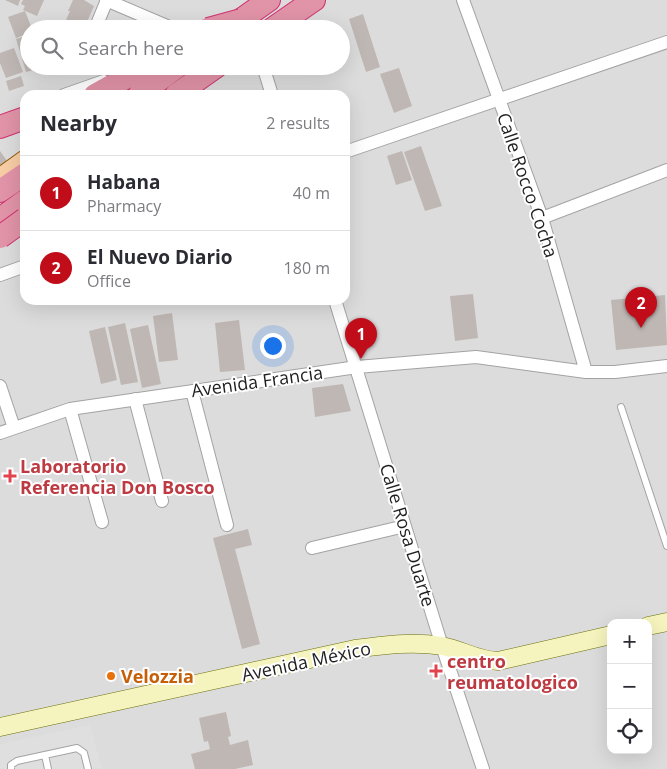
<!DOCTYPE html>
<html lang="en">
<head>
<meta charset="utf-8">
<style>
	body { margin:0; font-family:"Open Sans",sans-serif; background:#f2f2f3; color:#2b2b33 }
	.controls { position:absolute; right:15px; bottom:15px; display:grid; overflow:hidden; border-radius:10px; box-shadow:0 5px 20px #0002 }
	.controls button { width:45px; height:45px; display:grid; place-items:center; padding:0; border:0; border-bottom:1px solid #e1e1e2; background:#fff; color:#2b2b33; font:25px sans-serif }
	.you { position:absolute; left:272px; top:345px; width:18px; height:18px; margin:-12px; border:4px solid #fff; border-radius:50%; background:#1a73e8; box-shadow:0 0 0 8px #1a73e833 }
	.badge { display:grid; place-items:center; width:32px; height:32px; border-radius:50%; background:#c10d1a; color:#fff; font-size:16px; font-weight:700 }
	.pin { position:absolute; translate:-50% -41px; filter:drop-shadow(0 1px 2px #0008) }
	.pin::after { content:''; position:absolute; top:26px; width:18px; height:15px; background:inherit; clip-path:polygon(0 0,100% 0,50% 100%) }
	.list { margin:0; padding:0; list-style:none }
	h2 { display:flex; justify-content:space-between; align-items:center; height:65px; margin:0; padding:0 20px; font-size:21px }
	h2 small { font-size:16px; font-weight:400; color:#7c7c81 }
	.list li { display:grid; grid-template-columns:32px 1fr auto; gap:15px; align-items:center; box-sizing:border-box; height:75px; padding:0 20px; border-top:1px solid #e1e1e2 }
	.list b { display:block; font-size:19px; white-space:nowrap }
	.list p { margin:0; font-size:16px; white-space:nowrap; color:#7c7c81 }
	.list em { font-size:16px; font-style:normal; color:#7c7c81 }
	.icon { flex:none; width:28px; height:28px; fill:none; stroke:currentColor; stroke-width:2; stroke-linecap:round; stroke-linejoin:round }
	.map { position:relative; flex:none; width:667px; height:769px; overflow:hidden }
	.search { position:absolute; background:#fff; box-shadow:0 5px 20px #0002; left:20px; top:20px; width:330px; height:55px; display:flex; align-items:center; gap:12px; box-sizing:border-box; padding:0 18px; border-radius:28px; color:#7c7c81; font-size:19px }
	.panel { position:absolute; background:#fff; box-shadow:0 5px 20px #0002; left:20px; top:90px; width:330px; height:215px; border-radius:15px }
	.map>svg:first-child { display:block }
	.residential { fill:#dddcdc; fill-rule:evenodd }
	.parking { fill:#dfdfdf }
	.building { fill:#bfb7b3 }
	.lines { fill:none; stroke-linecap:round; stroke-linejoin:round }
	.service-casing { stroke:#a3a3a3; stroke-width:8 }
	.minor-casing { stroke:#a3a3a3; stroke-width:14 }
	.secondary-casing { stroke:#6c700c; stroke-width:19 }
	.primary-casing { stroke:#905a0a; stroke-width:21 }
	.motorway-casing { stroke:#cf3172; stroke-width:24 }
	.service { stroke:#fff; stroke-width:6 }
	.minor { stroke:#fff; stroke-width:12 }
	.secondary { stroke:#f5f4be; stroke-width:18 }
	.primary { stroke:#f6cda4; stroke-width:19 }
	.motorway { stroke:#e193a7; stroke-width:22 }
	.motorway-bridge-casing { stroke:#cf3172; stroke-width:24; stroke-linecap:butt }
	.motorway-bridge { stroke:#e193a7; stroke-width:22 }
	.health-dot { fill:#e0444e; stroke:#fff; stroke-width:2 }
	.food-dot { fill:#e8710a; stroke:#fff; stroke-width:2 }
	.labels { text-anchor:middle; dominant-baseline:central; stroke-width:4; stroke-linejoin:round; paint-order:stroke }
	.street-label { font-size:18px; fill:#1f1f1f; stroke:#fff }
	.health-label { font-size:18px; font-weight:bold; fill:#be3a42; stroke:#fff; text-anchor:start }
	.food-label { font-size:18px; font-weight:bold; fill:#c56008; stroke:#fff; text-anchor:start }
</style>
</head>
<body>
<div class="map">
<svg width="667" height="769" viewBox="0 0 667 769">
	<rect width="100%" height="100%" fill="#efebe6"/>
	<!-- residential -->
	<path class="residential" d="M0 0H667V769H0ZM29 29H341V66H29ZM25 95H345V300H25ZM611 623H648V750H611Z"/>
	<!-- parking -->
	<path class="parking" d="M90 725 102 769H0V744Z"/>
	<!-- building -->
	<path class="building" d="M5 0H20L18 6Z
		M23 0H44L37 16 23 10 25 6 21 4Z
		M73 0H84L94 6 84 29 67 27 69 21 66 20 70 11H68Z
		M25 11 32 29H29V33L16 38 8 17Z
		M363 14 380 67 366 72 349 19Z
		M29 35V66L45 67 26 72 16 39Z
		M14 48 23 72 6 78 0 63V53Z
		M399 68 412 106 394 113 380 74Z
		M21 76 24 86 9 91 6 81Z
		M421 146 442 206 425 211 404 152Z
		M0 151 10 165 0 173Z
		M402 151 412 180 396 185 387 156Z
		M473 294 478 338 455 341 450 296Z
		M665 295 667 345 616 350 611 300Z
		M172 313 178 360 159 362 153 316Z
		M239 320 245 370 220 372 215 323Z
		M125 323 138 382 121 385 108 327Z
		M148 325 161 384 142 388 130 329Z
		M105 327 117 380 101 384 89 331Z
		M343 384 351 411 315 417 312 388Z
		M248 529 252 545 235 549 260 644 242 649 213 538Z
		M226 712 231 736 228 737 230 745 248 740 253 765 235 769H195L191 754 210 749 208 741 204 742 199 718Z"/>
	<g class="lines">
		<defs>
			<path id="service" d="M621 407 667 546
				M45 755 48 769
				M11 769V765L17 761 77 748 84 753 88 769"/>
			<path id="minor" d="M106 0 174 29
				M463 0 542 218 586 372
				M95 29 107 0
				M263 66 272 95
				M64 95 104 81
				M345 152 667 42
				M542 218 667 170
				M0 275 25 266
				M335 300 442 646 483 769
				M0 386 14 428
				M192 391 227 525
				M135 399 162 501
				M70 409 102 522
				M0 433 70 409 357 367 476 357 586 372H615L667 366
				M312 548 405 526"/>
			<path id="secondary" d="M648 626 667 622
				M0 727 355 649C383 645 413 641 442 646 463 650 475 660 498 661L611 635"/>
			<path id="primary" d="M0 178 25 160"/>
			<path id="motorway" d="M228 29 269 0
				M272 29 314 0
				M95 95 147 66
				M139 95 178 66
				M176 95 217 66
				M0 127 25 118
				M0 191 25 174
				M0 219 25 201"/>
		</defs>
		<!-- service casing -->
		<use href="#service" class="service-casing"/>
		<!-- minor casing -->
		<use href="#minor" class="minor-casing"/>
		<!-- secondary casing -->
		<use href="#secondary" class="secondary-casing"/>
		<!-- primary casing -->
		<use href="#primary" class="primary-casing"/>
		<!-- motorway casing -->
		<use href="#motorway" class="motorway-casing"/>
		<!-- service -->
		<use href="#service" class="service"/>
		<!-- minor -->
		<use href="#minor" class="minor"/>
		<!-- secondary -->
		<use href="#secondary" class="secondary"/>
		<!-- primary -->
		<use href="#primary" class="primary"/>
		<!-- motorway -->
		<use href="#motorway" class="motorway"/>
		<defs>
			<path id="motorway-bridge" d="M208 29 241 20
				M0 237 25 219"/>
		</defs>
		<!-- motorway-bridge casing -->
		<use href="#motorway-bridge" class="motorway-bridge-casing"/>
		<!-- motorway-bridge -->
		<use href="#motorway-bridge" class="motorway-bridge"/>
	</g>
	<!-- markers -->
	<g class="health-dot">
		<path d="M7.5 468.5h5v5h5v5h-5v5h-5v-5h-5v-5h5z"/>
		<path d="M433.5 663.5h5v5h5v5h-5v5h-5v-5h-5v-5h5z"/>
	</g>
	<circle class="food-dot" cx="111" cy="676" r="5"/>
	<g class="labels">
		<!-- street labels -->
		<g class="street-label">
			<text transform="translate(528 185) rotate(71)">Calle Rocco Cocha</text>
			<text transform="translate(257 381) rotate(-8)">Avenida Francia</text>
			<text transform="translate(408 535) rotate(73)">Calle Rosa Duarte</text>
			<text transform="translate(306 661) rotate(-12)">Avenida México</text>
		</g>
		<!-- health labels -->
		<g class="health-label">
			<text x="20" y="466">Laboratorio<tspan x="20" dy="21">Referencia Don Bosco</tspan></text>
			<text x="447" y="661">centro<tspan x="447" dy="21">reumatologico</tspan></text>
		</g>
		<!-- food labels -->
		<g class="food-label">
			<text x="121" y="676">Velozzia</text>
		</g>
	</g>
</svg>
<div class="controls">
<button>+</button>
<button>−</button>
<button><svg class="icon" aria-label="locate" viewBox="0 0 24 24"><circle cx="12" cy="12" r="6"/><path d="M12 2v4M12 18v4M2 12h4M18 12h4"/></svg></button>
</div>
<div class="you"></div>
<div class="pin badge" style="left:361px;top:359px">1</div>
<div class="pin badge" style="left:641px;top:328px">2</div>
<div class="search"><svg class="icon" aria-label="search" viewBox="0 0 24 24"><circle cx="10" cy="10" r="6"/><path d="M15 15l6 6"/></svg>Search here</div>
<section class="panel">
<h2>Nearby<small>2 results</small></h2>
<ul class="list">
<li><span class="badge">1</span><div><b>Habana</b><p>Pharmacy</p></div><em>40 m</em></li>
<li><span class="badge">2</span><div><b>El Nuevo Diario</b><p>Office</p></div><em>180 m</em></li>
</ul>
</section>
</div>
</body>
</html>
